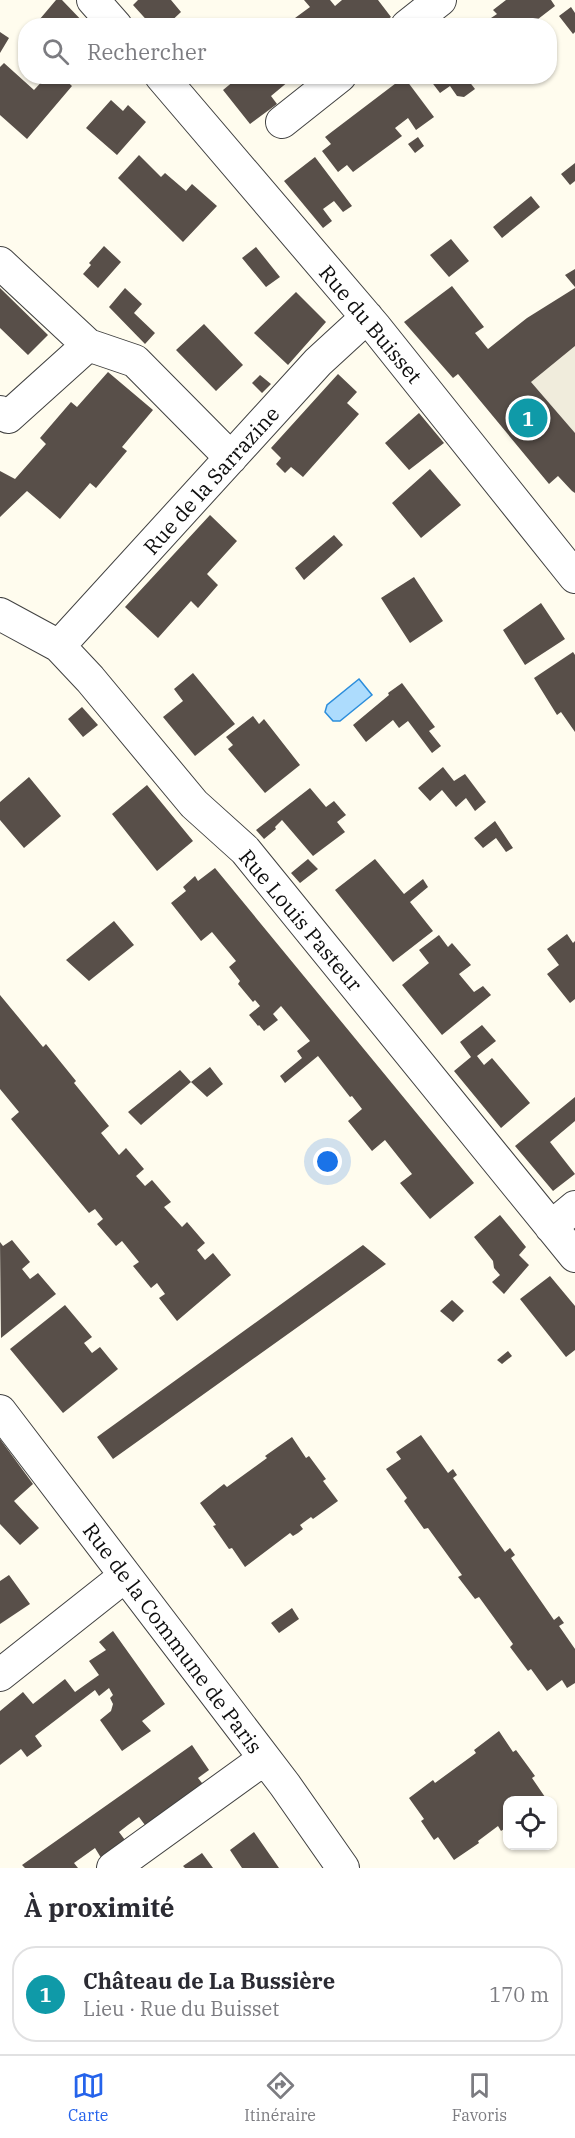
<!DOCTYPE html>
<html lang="fr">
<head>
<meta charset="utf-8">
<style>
	body { margin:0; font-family:"IBM Plex Serif",serif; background:#f2f2f3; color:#2b2b33 }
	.controls { position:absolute; right:18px; bottom:18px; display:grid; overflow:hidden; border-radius:12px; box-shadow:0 2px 4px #0004 }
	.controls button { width:54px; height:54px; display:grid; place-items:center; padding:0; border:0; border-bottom:2px solid #e1e1e2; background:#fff; color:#2b2b33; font:30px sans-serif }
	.you { position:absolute; left:328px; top:1162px; width:21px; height:21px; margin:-15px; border:4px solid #fff; border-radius:50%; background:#1a73e8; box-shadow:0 0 0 9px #1a73e833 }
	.badge { display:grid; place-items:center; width:39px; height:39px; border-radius:50%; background:#2563eb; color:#fff; font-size:20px; font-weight:700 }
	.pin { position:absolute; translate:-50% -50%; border:3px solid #fff; box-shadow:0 2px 6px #0006 }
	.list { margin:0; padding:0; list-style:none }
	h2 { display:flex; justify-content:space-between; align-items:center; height:78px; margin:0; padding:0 24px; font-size:26px }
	h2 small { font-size:20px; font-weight:400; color:#7c7c81 }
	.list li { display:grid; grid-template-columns:39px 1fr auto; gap:18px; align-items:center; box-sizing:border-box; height:96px; margin:0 12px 12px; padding:0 12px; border:2px solid #e1e1e2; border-radius:24px }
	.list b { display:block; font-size:22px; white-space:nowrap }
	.list p { margin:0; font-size:20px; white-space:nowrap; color:#7c7c81 }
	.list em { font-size:20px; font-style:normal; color:#7c7c81 }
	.icon { flex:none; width:33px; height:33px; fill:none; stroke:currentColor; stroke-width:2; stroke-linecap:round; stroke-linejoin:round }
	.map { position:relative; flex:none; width:575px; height:1868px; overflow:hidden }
	.search { position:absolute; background:#fff; box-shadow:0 2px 4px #0004; left:18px; right:18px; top:18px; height:66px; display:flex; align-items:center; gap:15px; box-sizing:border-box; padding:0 21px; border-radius:24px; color:#7c7c81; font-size:22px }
	.sheet { height:186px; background:#fff }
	nav { display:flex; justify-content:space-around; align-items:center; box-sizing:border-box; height:84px; border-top:2px solid #e1e1e2; background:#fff; font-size:16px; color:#7c7c81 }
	nav a { display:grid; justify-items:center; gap:3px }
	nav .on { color:#2563eb }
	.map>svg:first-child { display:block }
	.plaza { fill:#f0ecdc }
	.water { fill:#addcfd; stroke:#2c8edc; stroke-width:1.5 }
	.building { fill:#584f49 }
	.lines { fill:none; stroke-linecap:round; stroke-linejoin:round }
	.minor-casing { stroke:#414141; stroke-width:34 }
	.minor { stroke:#fff; stroke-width:32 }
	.labels { text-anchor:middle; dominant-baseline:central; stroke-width:6; stroke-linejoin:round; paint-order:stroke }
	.street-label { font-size:21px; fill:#0e0e0e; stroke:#fff }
</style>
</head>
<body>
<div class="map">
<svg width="575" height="1868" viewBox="0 0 575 1868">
	<rect width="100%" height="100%" fill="#fffcee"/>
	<!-- plaza -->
	<path class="plaza" d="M575 346V433L531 382Z"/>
	<!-- water -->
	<path class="water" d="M359 679 372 695 340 721H333L325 712 327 705Z"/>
	<!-- building -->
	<path class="building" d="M56 0H62L87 26H34Z
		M138 0H171L181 12 166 26H152L133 5Z
		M304 0H330L335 6 342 0H378L391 17 379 26H301L295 18 310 7Z
		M506 0H551L555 6 529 26H492L488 20 497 14 493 10Z
		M571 7 575 13V32L573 34 559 16Z
		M0 32 9 38 0 53Z
		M4 63 34 90 47 76H61L72 86 27 139 0 115V67Z
		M240 76H295L271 96 277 104 250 124 223 90Z
		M427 76H465L475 89 464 97 457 96 450 86 440 93Z
		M404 77 434 117 416 130 408 118 395 128 402 136 353 172 347 165 338 172 322 151 331 144 325 137Z
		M111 100 123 111 128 105 146 122 117 155 86 128Z
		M418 137 424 146 415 153 408 144Z
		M139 155 161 177 165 173 186 191 192 184 217 206 183 242 118 178Z
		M315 157 352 206 343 212 334 201 323 209 332 221 323 228 284 181Z
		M575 163V181L570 185 561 174Z
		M531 196 540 207 502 238 493 227Z
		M451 239 469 261 449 277 430 255Z
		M104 246 121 262 98 288 83 274 91 265 89 263Z
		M256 247 280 277 266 287 242 258Z
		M575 269V287L565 275Z
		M452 286 484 327 475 333 488 349 527 318 575 288V346L531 382 575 433V493L572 491 558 476 549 484 458 374 453 378 404 322Z
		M0 288 48 335 28 355 0 328Z
		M125 288 142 304 134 313 155 333 145 344 109 307Z
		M296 292 326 322 288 365 254 333Z
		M204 324 243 365 216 391 176 350Z
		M108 372 153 410 122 447 127 451 96 488 90 483 60 519 27 491 0 517V471L15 479 46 444 40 438 71 402 77 407Z
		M338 374 357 392 347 403 359 414 303 477 291 467 285 473 276 464 281 458 271 448Z
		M260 375 271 384 262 393 252 383Z
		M419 413 444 443 409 470 385 443Z
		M430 469 461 505 421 538 392 503Z
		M210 515 237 541 207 574 218 585 198 608 191 601 158 638 125 607Z
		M334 535 343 545 304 580 295 568Z
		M414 577 443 621 410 643 381 598Z
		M541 603 565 639 525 665 503 630Z
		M573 652 575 655V732L561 712 557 715 534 678Z
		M193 673 235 724 195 756 163 717 183 701 174 689Z
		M402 683 435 727 429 731 441 746 432 753 408 721 399 728 393 720 366 742 353 725 389 695 388 693Z
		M82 707 98 725 83 737 68 719Z
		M253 716 259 724 264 719 300 765 265 793 228 749 233 745 226 737Z
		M443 767 454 781 465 774 486 802 475 811 466 798 456 807 442 790 430 801 418 788Z
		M29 777 61 816 24 848 0 820V802Z
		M147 785 193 841 157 871 112 814Z
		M310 788 326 807 334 801 346 815 337 822 345 832 313 856 282 820 275 827 276 829 264 839 256 830Z
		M495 821 513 848 506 852 496 838 483 848 474 838Z
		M308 859 318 869 300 883 291 873Z
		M375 859 404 894 423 879 428 887 410 902 433 931 393 962 335 890Z
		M215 868 474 1183 430 1219 400 1183 412 1174 385 1140 372 1151 348 1121 362 1109 352 1096 350 1097 318 1056 285 1083 280 1076 302 1058 297 1051 310 1041 281 1006 273 1014 278 1020 264 1031 259 1025 258 1026 249 1015 260 1006 255 1000 253 1002 238 984 240 981 229 967 236 961 212 932 201 941 171 903 186 891 183 887 195 876 198 881Z
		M114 921 134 945 89 981 66 960Z
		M567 934 573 943 575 941V999L570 1003 547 974 559 965 547 949Z
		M439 935 448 947 452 943 471 965 459 974 474 992 483 986 491 995 442 1035 402 985 429 963 419 950Z
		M0 995 43 1047 46 1044 76 1081 74 1083 109 1126 101 1133 119 1155 126 1148 144 1169 136 1176 145 1186 152 1180 171 1202 164 1207 182 1227 187 1222 205 1243 197 1250 205 1260 213 1253 231 1275 177 1321 159 1298 165 1294 157 1283 151 1288 133 1266 139 1262 122 1241 116 1246 97 1224 103 1219 95 1209 89 1213 11 1119 19 1112 0 1089Z
		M482 1025 496 1041 477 1056 484 1065 492 1058 530 1103 501 1128 454 1071 471 1057 460 1042Z
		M210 1067 223 1084 207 1097 191 1082 141 1125 128 1112 180 1070 191 1082Z
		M575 1097V1121L550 1142 575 1174 553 1191 515 1146Z
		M500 1215 526 1247 519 1255 529 1265 504 1294 492 1282 500 1275 494 1268 493 1261 474 1237Z
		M12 1240 30 1262 22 1269 30 1279 38 1273 56 1294 1 1338 0 1242 3 1246Z
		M363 1245 386 1264 113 1459 97 1437Z
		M550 1276 575 1306V1350L566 1357 520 1299Z
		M452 1300 464 1311 453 1322 440 1311Z
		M65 1305 92 1337 84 1343 92 1353 100 1347 118 1369 63 1413 10 1349Z
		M508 1351 512 1356 502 1364 497 1360Z
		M421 1435 448 1473 453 1469 457 1475 453 1478 505 1552 510 1548 515 1555 511 1558 554 1620 559 1616 564 1623 559 1626 575 1649V1683L567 1688 562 1680 547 1691 531 1669 528 1671 510 1647 513 1644 479 1597 475 1599 458 1577 462 1575 428 1528 424 1529 404 1501 407 1498 386 1469 401 1459 396 1452Z
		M292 1437 306 1458 309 1456 326 1479 323 1481 338 1501 313 1519 311 1517 300 1525 303 1529 298 1533 293 1536 290 1533 245 1567 232 1548 229 1549 213 1526 216 1525 200 1503 224 1484 227 1487 267 1458 265 1456Z
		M0 1439 33 1484 14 1501 39 1528 20 1545 0 1524Z
		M9 1575 30 1604 0 1624V1581Z
		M292 1608 299 1619 279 1633 271 1623Z
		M113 1631 165 1704 142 1721 151 1731 122 1751 100 1720 111 1711 113 1704 110 1698 113 1695 109 1688 99 1696 95 1690 35 1736 42 1746 27 1757 21 1749 0 1765V1711L23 1692 33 1704 65 1679 75 1692 99 1675 89 1661 106 1650 99 1642Z
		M499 1731 513 1752 516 1750 535 1776 532 1778 545 1797 539 1800H507V1827L501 1831 498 1826 478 1841 479 1843 454 1860 438 1837 434 1840 421 1821 424 1819 409 1798 433 1780 435 1783 476 1753 474 1750Z
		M192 1745 209 1770 198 1778 206 1788 148 1829 139 1817 128 1825 119 1832 128 1844 103 1861 95 1848 74 1863 78 1868H25L22 1865Z
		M254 1832 279 1868H242L230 1850Z
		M202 1853 213 1868H185L183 1866Z"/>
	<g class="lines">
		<defs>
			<path id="minor" d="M93 0 116 26
				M407 26 440 0
				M161 76 376 328 575 577
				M282 122 340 76
				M0 263 88 345 135 361 231 458
				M0 412 8 417 88 345
				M0 614 59 646 90 679 194 804 245 850 575 1256
				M59 646 318 362 367 317
				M551 1227 575 1207
				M0 1411 285 1785 343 1868
				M0 1675 125 1576
				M113 1868 264 1759"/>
		</defs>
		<!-- minor casing -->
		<use href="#minor" class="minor-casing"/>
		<!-- minor -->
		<use href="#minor" class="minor"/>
	</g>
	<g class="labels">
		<!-- street labels -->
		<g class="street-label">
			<text transform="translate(371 324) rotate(50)">Rue du Buisset</text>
			<text transform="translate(211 480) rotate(-48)">Rue de la Sarrazine</text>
			<text transform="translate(301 920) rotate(50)">Rue Louis Pasteur</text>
			<text transform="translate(173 1638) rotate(53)">Rue de la Commune de Paris</text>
		</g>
	</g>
</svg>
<div class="controls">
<button><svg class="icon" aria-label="locate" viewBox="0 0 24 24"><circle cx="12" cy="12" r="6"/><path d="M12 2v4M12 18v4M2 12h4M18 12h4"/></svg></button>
</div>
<div class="you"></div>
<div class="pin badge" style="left:528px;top:418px;background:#0f9aa8">1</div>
<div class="search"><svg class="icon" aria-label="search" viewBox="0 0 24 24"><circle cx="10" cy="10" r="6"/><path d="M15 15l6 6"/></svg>Rechercher</div>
</div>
<section class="sheet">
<h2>À proximité<small></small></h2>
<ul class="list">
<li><span class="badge" style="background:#0f9aa8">1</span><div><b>Château de La Bussière</b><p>Lieu · Rue du Buisset</p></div><em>170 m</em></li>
</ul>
</section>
<nav>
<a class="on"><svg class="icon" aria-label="map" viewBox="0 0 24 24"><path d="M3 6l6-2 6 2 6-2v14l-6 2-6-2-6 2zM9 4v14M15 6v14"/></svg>Carte</a>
<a><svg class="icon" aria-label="directions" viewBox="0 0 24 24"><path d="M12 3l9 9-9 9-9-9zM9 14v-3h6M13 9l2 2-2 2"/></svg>Itinéraire</a>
<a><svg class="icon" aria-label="saved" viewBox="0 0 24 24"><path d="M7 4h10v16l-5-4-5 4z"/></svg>Favoris</a>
</nav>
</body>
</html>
